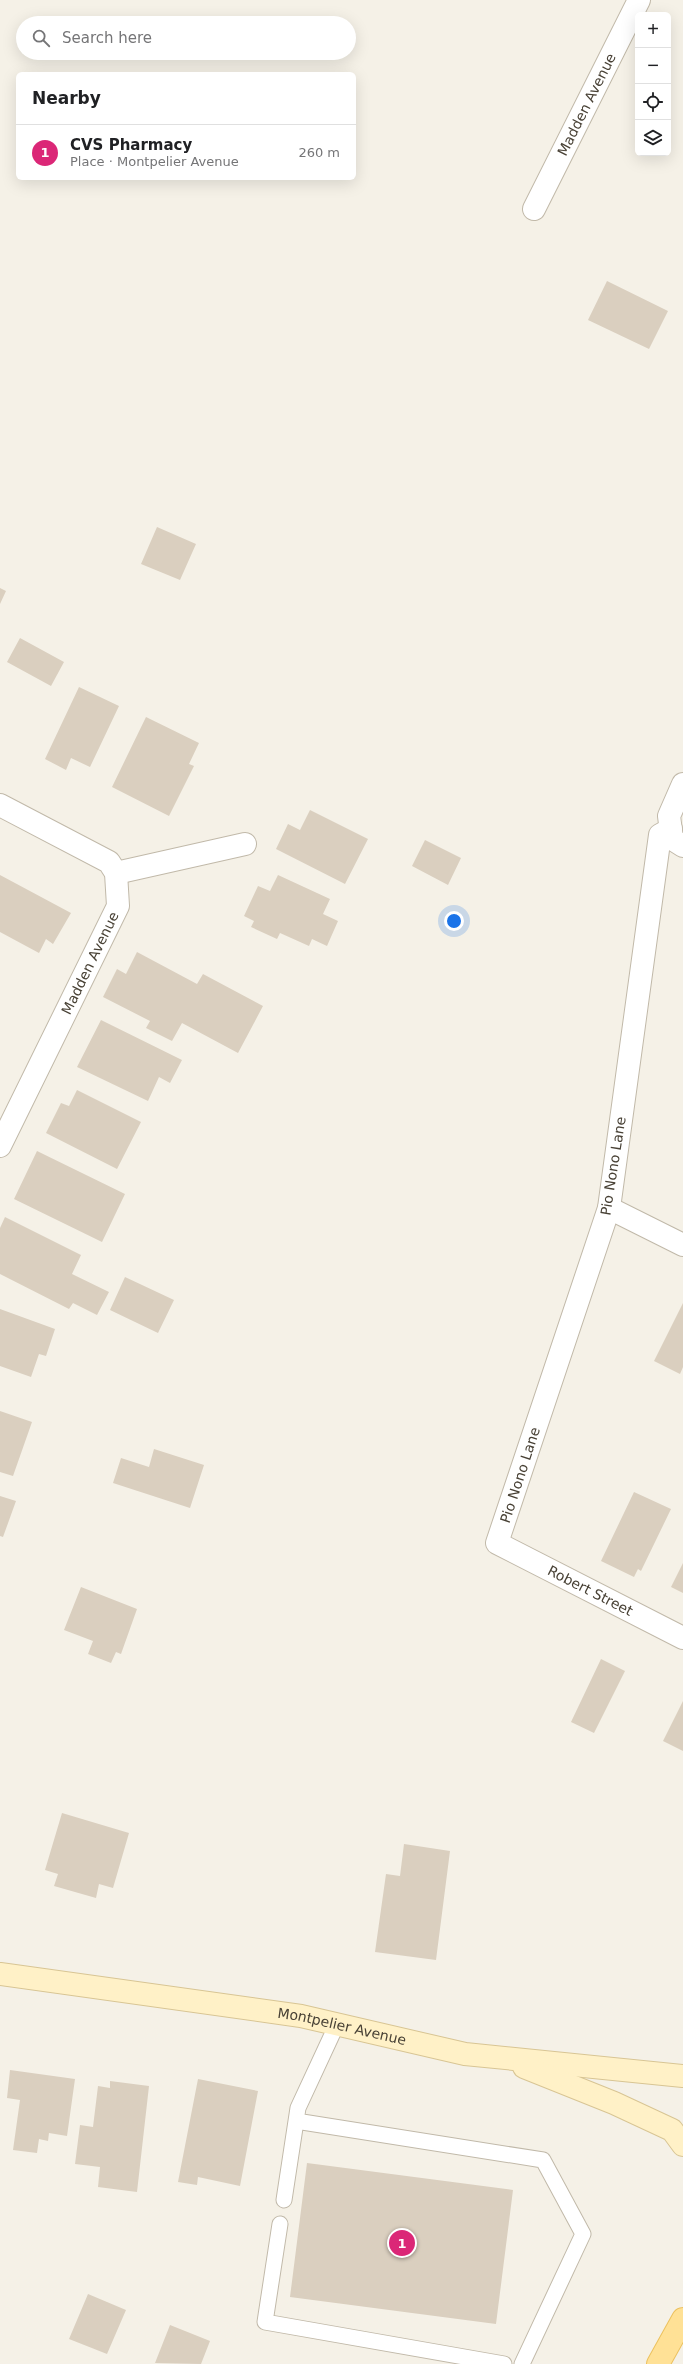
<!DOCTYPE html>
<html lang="en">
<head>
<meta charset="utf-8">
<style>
	body { margin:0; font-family:"DejaVu Sans",sans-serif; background:#f2f2f2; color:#202124 }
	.controls { position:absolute; right:12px; top:12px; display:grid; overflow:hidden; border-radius:6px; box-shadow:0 4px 16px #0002 }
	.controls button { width:36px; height:36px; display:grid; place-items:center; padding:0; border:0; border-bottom:1px solid #e0e0e0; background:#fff; color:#202124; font:20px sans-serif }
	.you { position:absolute; left:454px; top:921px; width:14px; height:14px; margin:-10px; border:3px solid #fff; border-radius:50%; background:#1a73e8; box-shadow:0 0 0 6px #1a73e833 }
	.badge { display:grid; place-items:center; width:26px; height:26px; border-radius:50%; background:#db2777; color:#fff; font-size:13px; font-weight:700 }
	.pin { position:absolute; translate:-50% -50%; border:2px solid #fff; box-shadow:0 1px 4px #0006 }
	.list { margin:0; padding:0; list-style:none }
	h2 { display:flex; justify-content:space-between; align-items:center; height:52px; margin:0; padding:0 16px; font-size:17px }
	h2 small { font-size:13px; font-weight:400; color:#757577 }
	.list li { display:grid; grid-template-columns:26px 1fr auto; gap:12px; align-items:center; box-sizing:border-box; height:56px; padding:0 16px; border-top:1px solid #e0e0e0 }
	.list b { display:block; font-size:15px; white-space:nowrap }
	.list p { margin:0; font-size:13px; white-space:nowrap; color:#757577 }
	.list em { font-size:13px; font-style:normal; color:#757577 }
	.icon { flex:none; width:22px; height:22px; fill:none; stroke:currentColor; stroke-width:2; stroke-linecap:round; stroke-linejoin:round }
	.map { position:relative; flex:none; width:683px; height:2364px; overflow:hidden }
	.search { position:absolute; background:#fff; box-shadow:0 4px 16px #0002; left:16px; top:16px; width:340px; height:44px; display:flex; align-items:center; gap:10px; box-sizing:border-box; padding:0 14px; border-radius:22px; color:#757577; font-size:15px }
	.panel { position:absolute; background:#fff; box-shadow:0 4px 16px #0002; left:16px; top:72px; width:340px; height:108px; border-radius:6px }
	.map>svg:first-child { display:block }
	.building { fill:#dacfbf }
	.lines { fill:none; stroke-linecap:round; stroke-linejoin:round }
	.lane-casing { stroke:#c1b9a9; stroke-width:17 }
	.street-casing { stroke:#c1b9a9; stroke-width:24 }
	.secondary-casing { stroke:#d8c594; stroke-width:24 }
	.primary-casing { stroke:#ecc15e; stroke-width:24 }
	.lane { stroke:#fff; stroke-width:15 }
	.street { stroke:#fff; stroke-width:22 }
	.secondary { stroke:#fff1c7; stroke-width:22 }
	.primary { stroke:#ffe196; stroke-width:22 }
	.labels { text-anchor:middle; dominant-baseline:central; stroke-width:3; stroke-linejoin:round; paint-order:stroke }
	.street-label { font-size:14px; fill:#484135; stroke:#fff }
</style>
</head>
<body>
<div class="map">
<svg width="683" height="2364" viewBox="0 0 683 2364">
	<rect width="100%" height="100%" fill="#f5f1e7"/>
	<!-- building -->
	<path class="building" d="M607 281 668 311 649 349 588 320Z
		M157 527 196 544 180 580 141 564Z
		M0 588 6 591 0 604Z
		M20 638 64 662 51 686 7 662Z
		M79 687 119 706 90 767 71 758 66 770 45 759Z
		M146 717 199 743 189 764 194 766 169 816 112 787Z
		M310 810 368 839 345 884 276 849 288 824 300 830Z
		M425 840 461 858 448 885 412 866Z
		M0 875 71 913 53 944 46 939 39 953 0 932Z
		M278 875 330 899 323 914 338 921 327 946 312 939 309 946 280 933 277 939 251 927 254 921 244 916 258 886 270 891Z
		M137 952 197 984 203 974 263 1006 238 1053 182 1023 172 1041 146 1028 150 1021 103 997 117 969 126 974Z
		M101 1020 182 1060 170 1083 159 1077 148 1101 77 1067Z
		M77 1090 141 1122 117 1169 46 1133 61 1103 69 1106Z
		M37 1151 125 1194 102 1242 14 1199Z
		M5 1217 81 1255 72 1274 109 1292 97 1315 73 1303 69 1309 0 1274V1228Z
		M125 1277 174 1300 158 1333 110 1310Z
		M683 1303V1367L680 1374 654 1361Z
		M0 1309 55 1329 46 1356 39 1354 31 1377 0 1366Z
		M0 1411 32 1422 13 1476 0 1472Z
		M154 1449 204 1465 190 1508 113 1483 121 1458 149 1467Z
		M634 1492 671 1509 641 1571 638 1569 634 1577 601 1561Z
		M0 1496 16 1501 3 1537 0 1536Z
		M683 1563V1593L671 1587Z
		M81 1587 137 1609 121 1654 116 1652 111 1663 88 1654 93 1641 64 1630Z
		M601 1659 625 1671 594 1733 571 1722Z
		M683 1701V1751L663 1741Z
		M62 1813 129 1833 113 1888 99 1884 96 1898 54 1886 58 1874 45 1870Z
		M404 1844 450 1851 436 1960 375 1952 386 1874 400 1876Z
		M10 2070 75 2079 67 2136 49 2133 48 2141 39 2139 37 2153 13 2150 20 2100 7 2098Z
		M198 2079 258 2091 240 2186 198 2177 197 2185 178 2182Z
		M110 2081 149 2086 137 2192 98 2187 100 2167 75 2164 80 2125 93 2127 98 2086 110 2088Z
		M307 2163 513 2190 496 2324 290 2297Z
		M88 2294 126 2310 107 2354 69 2339Z
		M170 2325 210 2341 201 2364 155 2363Z"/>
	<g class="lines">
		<defs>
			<path id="lane" d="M296 2121 543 2160 583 2234 522 2364
				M284 2200 298 2108 337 2024
				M280 2224 265 2322 504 2364"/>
			<g id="street">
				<path id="s1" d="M534 209 639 0"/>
				<path d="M683 784 669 816 672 839 683 846"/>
				<path d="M0 805 109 862 116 873 118 906 0 1146"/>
				<path id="s2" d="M671 829 660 835 609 1208 497 1543 683 1638"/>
				<path d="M116 873 245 844"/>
				<path d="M609 1208 683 1245"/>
			</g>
			<g id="secondary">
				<path id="s3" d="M0 1974 301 2016 465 2054 683 2076"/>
				<path d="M524 2067 614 2103 672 2130 683 2145"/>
			</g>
			<path id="primary" d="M658 2364 683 2319"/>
		</defs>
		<!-- lane casing -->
		<use href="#lane" class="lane-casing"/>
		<!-- street casing -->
		<use href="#street" class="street-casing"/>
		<!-- secondary casing -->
		<use href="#secondary" class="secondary-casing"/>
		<!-- primary casing -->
		<use href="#primary" class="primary-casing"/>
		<!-- lane -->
		<use href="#lane" class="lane"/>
		<!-- street -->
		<use href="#street" class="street"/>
		<!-- secondary -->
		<use href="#secondary" class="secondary"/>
		<!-- primary -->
		<use href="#primary" class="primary"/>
	</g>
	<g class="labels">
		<!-- street labels -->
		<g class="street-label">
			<text stroke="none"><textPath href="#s1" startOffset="117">Madden Avenue</textPath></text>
			<text transform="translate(90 963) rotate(-64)">Madden Avenue</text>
			<text transform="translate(613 1166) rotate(-81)">Pio Nono Lane</text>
			<text transform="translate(520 1475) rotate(-72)">Pio Nono Lane</text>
			<text stroke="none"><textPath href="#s2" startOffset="847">Robert Street</textPath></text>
			<text stroke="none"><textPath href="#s3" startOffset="346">Montpelier Avenue</textPath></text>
		</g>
	</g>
</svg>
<div class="controls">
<button>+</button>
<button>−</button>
<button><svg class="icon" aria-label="locate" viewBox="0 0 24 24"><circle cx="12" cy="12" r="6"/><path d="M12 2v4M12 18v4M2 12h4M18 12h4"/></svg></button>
<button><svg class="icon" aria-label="layers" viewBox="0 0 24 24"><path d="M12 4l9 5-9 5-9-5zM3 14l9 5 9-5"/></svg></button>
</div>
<div class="you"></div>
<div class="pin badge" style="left:402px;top:2243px">1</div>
<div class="search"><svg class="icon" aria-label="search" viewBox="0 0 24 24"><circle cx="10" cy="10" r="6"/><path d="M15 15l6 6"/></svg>Search here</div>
<section class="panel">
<h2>Nearby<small></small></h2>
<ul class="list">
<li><span class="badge">1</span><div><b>CVS Pharmacy</b><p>Place · Montpelier Avenue</p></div><em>260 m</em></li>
</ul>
</section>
</div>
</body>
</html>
